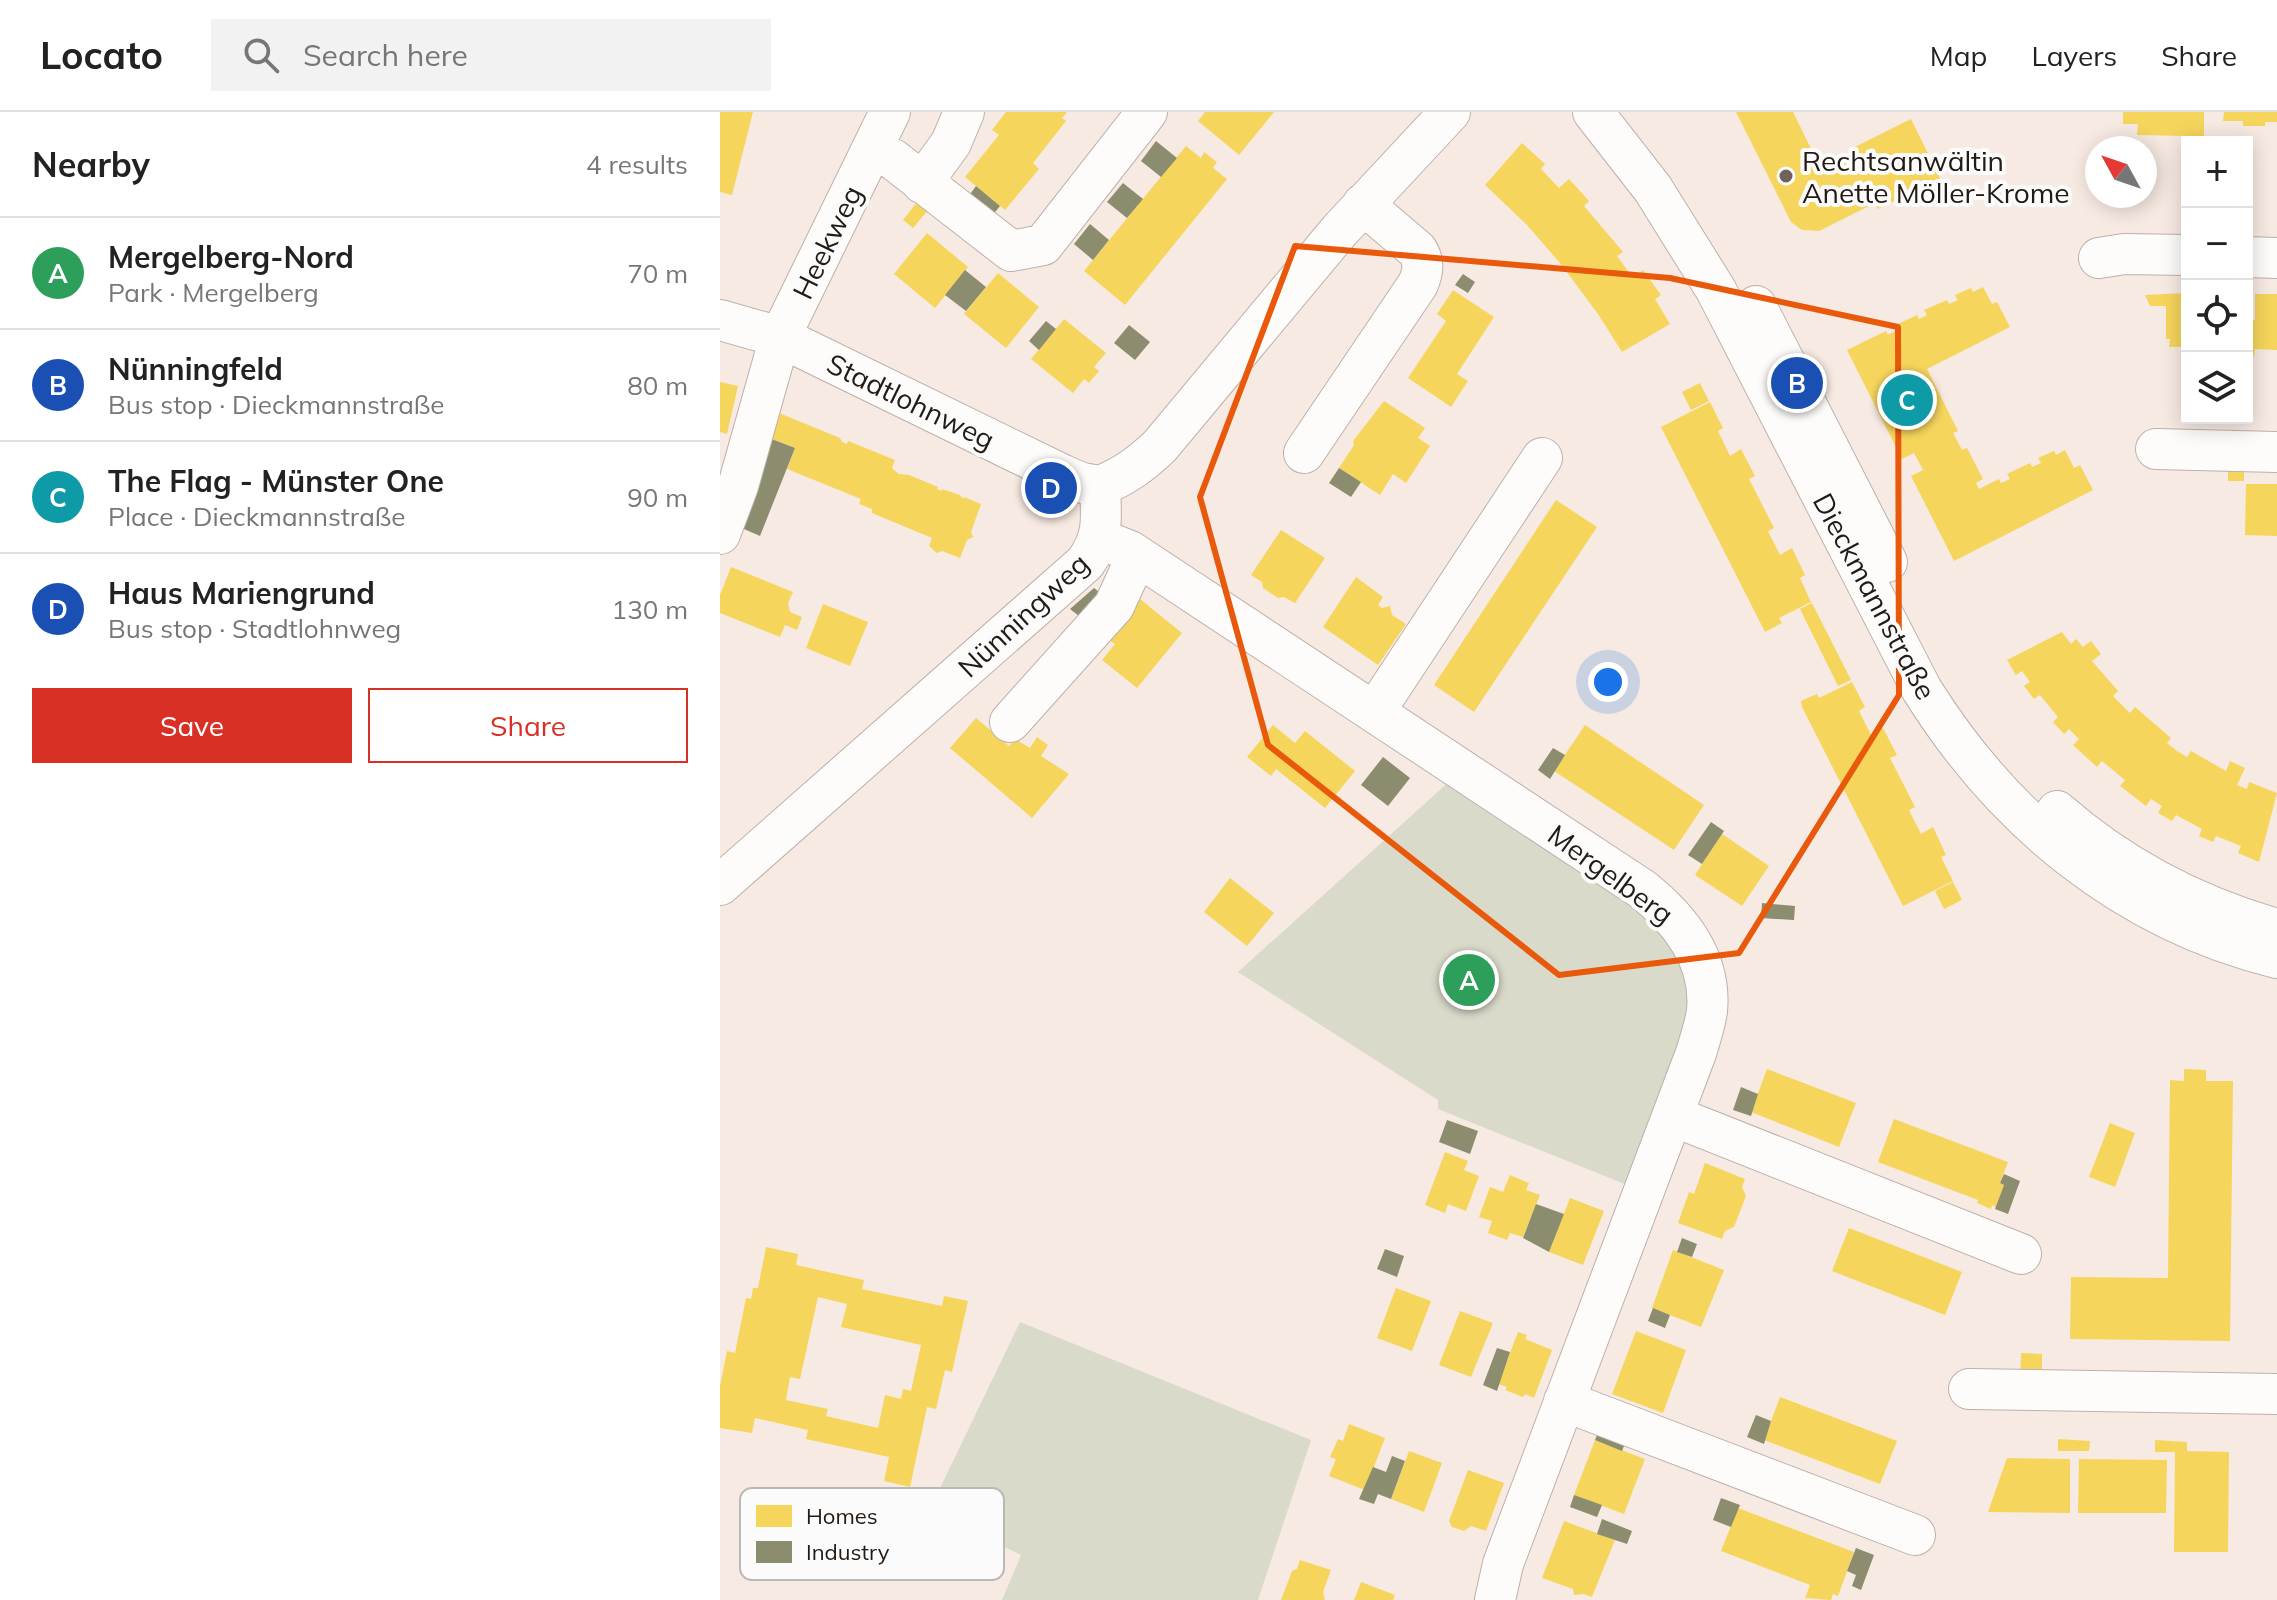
<!DOCTYPE html>
<html lang="en">
<head>
<meta charset="utf-8">
<style>
	body { margin:0; font-family:Mulish,sans-serif; background:#f2f2f2; color:#222 }
	.controls { position:absolute; right:24px; top:24px; display:grid; overflow:hidden; border-radius:0px; box-shadow:0 4px 20px #0003 }
	.controls button { width:72px; height:72px; display:grid; place-items:center; padding:0; border:0; border-bottom:2px solid #e0e0e0; background:#fff; color:#222; font:40px sans-serif }
	.compass { position:absolute; left:1365px; top:24px; width:72px; height:72px; border-radius:50%; background:#fff; box-shadow:0 4px 20px #0003; rotate:310deg }
	.you { position:absolute; left:888px; top:570px; width:28px; height:28px; margin:-20px; border:6px solid #fff; border-radius:50%; background:#1a73e8; box-shadow:0 0 0 12px #1a73e833 }
	.badge { display:grid; place-items:center; width:52px; height:52px; border-radius:50%; background:#d93025; color:#fff; font-size:26px; font-weight:700 }
	.pin { position:absolute; translate:-50% -50%; border:4px solid #fff; box-shadow:0 2px 8px #0006 }
	.list { margin:0; padding:0; list-style:none }
	h2 { display:flex; justify-content:space-between; align-items:center; height:104px; margin:0; padding:0 32px; font-size:34px }
	h2 small { font-size:26px; font-weight:400; color:#767676 }
	.list li { display:grid; grid-template-columns:52px 1fr auto; gap:24px; align-items:center; box-sizing:border-box; height:112px; padding:0 32px; border-top:2px solid #e0e0e0 }
	.list b { display:block; font-size:30px; white-space:nowrap }
	.list p { margin:0; font-size:26px; white-space:nowrap; color:#767676 }
	.list em { font-size:26px; font-style:normal; color:#767676 }
	.actions { display:flex; gap:16px; padding:24px 32px }
	.actions a { flex:1; padding:18px 0; border:2px solid #d93025; border-radius:0px; text-align:center; font-size:28px; color:#d93025 }
	.actions .main { background:#d93025; color:#fff }
	.icon { flex:none; width:44px; height:44px; fill:none; stroke:currentColor; stroke-width:2; stroke-linecap:round; stroke-linejoin:round }
	.map { position:relative; flex:none; width:1557px; height:1488px; overflow:hidden }
	header { display:flex; align-items:center; gap:48px; box-sizing:border-box; height:112px; padding:0 40px; background:#fff; border-bottom:2px solid #e0e0e0 }
	header strong { font-size:38px }
	nav { display:flex; gap:44px; margin-inline-start:auto; font-size:28px }
	.search { width:560px; height:72px; background:#f2f2f2; display:flex; align-items:center; gap:20px; box-sizing:border-box; padding:0 28px; border-radius:0px; color:#767676; font-size:30px }
	main { display:flex }
	aside { flex:1; background:#fff }
	.map>svg:first-child { display:block }
	.green { fill:#d9dac9 }
	.homes { fill:#f6d55c; fill-rule:evenodd }
	.industry { fill:#8c8c6e }
	.lines { fill:none; stroke-linecap:round; stroke-linejoin:round }
	.minor-casing { stroke:#bcb1aa; stroke-width:42 }
	.minor { stroke:#fefcfb; stroke-width:40 }
	.marked { fill:none; stroke:#e8590c; stroke-width:6; stroke-linejoin:round }
	.poi-dot { fill:#6d635b; stroke:#fbfbfb; stroke-width:3 }
	.labels { text-anchor:middle; dominant-baseline:central; stroke-width:8; stroke-linejoin:round; paint-order:stroke }
	.poi-label { font-size:28px; fill:#231a13; stroke:#fbfbfb; text-anchor:start }
	.street-label { font-size:28px; fill:#231a13; stroke:#fbfbfb }
	.key { fill:#fbfbfb; stroke:#bab8b5; stroke-width:2 }
	.key-label { font-size:22px; fill:#231a13 }
</style>
</head>
<body>
<header>
<strong>Locato</strong>
<div class="search"><svg class="icon" aria-label="search" viewBox="0 0 24 24"><circle cx="10" cy="10" r="6"/><path d="M15 15l6 6"/></svg>Search here</div>
<nav><a>Map</a><a>Layers</a><a>Share</a></nav>
</header>
<main>
<aside>
<h2>Nearby<small>4 results</small></h2>
<ul class="list">
<li><span class="badge" style="background:#2e9e5b">A</span><div><b>Mergelberg-Nord</b><p>Park · Mergelberg</p></div><em>70 m</em></li>
<li><span class="badge" style="background:#1a4fb4">B</span><div><b>Nünningfeld</b><p>Bus stop · Dieckmannstraße</p></div><em>80 m</em></li>
<li><span class="badge" style="background:#0f9aa8">C</span><div><b>The Flag - Münster One</b><p>Place · Dieckmannstraße</p></div><em>90 m</em></li>
<li><span class="badge" style="background:#1a4fb4">D</span><div><b>Haus Mariengrund</b><p>Bus stop · Stadtlohnweg</p></div><em>130 m</em></li>
</ul>
<div class="actions"><a class="main">Save</a><a>Share</a></div>
</aside>
<div class="map">
<svg width="1557" height="1488" viewBox="0 0 1557 1488">
	<rect width="100%" height="100%" fill="#f7eae2"/>
	<!-- green -->
	<path class="green" d="M732 667 912 786 955 838 968 877 970 911 907 1073 718 997V988L518 860Z
		M300 1210 591 1328 538 1488H282L301 1443 209 1399Z"/>
	<!-- homes -->
	<path class="homes" d="M0 0H33L12 83 0 80Z
		M286 0H347L342 6 346 9 313 51 319 57 285 98 245 65 279 23 272 18Z
		M485 0H554L519 43 478 9Z
		M1016 0H1073L1101 57 1132 44 1129 38 1191 7 1220 66 1158 97 1155 91 1099 119 1082 118 1071 110Z
		M1403 0H1484V28H1467V24L1417 23 1418 12H1403Z
		M1504 0H1557V10H1545V14H1523V9H1503Z
		M802 31 825 52 821 57 839 76 849 67 869 89 864 94 903 140 897 144 913 166 923 158 941 183 935 187 950 212 902 240 878 202 840 151 807 113 765 73Z
		M466 34 481 46 484 40 497 50 493 56 507 67 405 193 364 159Z
		M198 89 209 97 193 116 183 108Z
		M207 121 248 155 215 196 174 162Z
		M278 161 319 195 286 236 244 202Z
		M1263 175 1272 192 1277 190 1290 215 1207 257 1238 319 1233 321 1242 338 1247 336 1263 367 1256 371 1259 377 1279 367 1281 371 1290 367 1287 362 1310 351 1312 355 1321 351 1318 346 1334 339 1336 343 1345 338 1354 356 1360 353 1373 378 1234 449 1191 364 1203 358 1194 341 1182 347 1127 238 1166 219 1168 223 1177 218 1174 214 1197 203 1199 207 1207 203 1204 198 1227 188 1229 192 1238 188 1235 183 1242 180 1251 176 1253 180Z
		M733 178 774 205 737 262 748 269 731 295 688 266 726 209 717 202Z
		M1467 181V235H1449L1450 227H1446V194H1430L1425 183Z
		M1535 182H1557V238L1535 237 1534 245H1527V208H1535Z
		M344 207 386 241 374 255 379 259 369 271 364 267 353 281 311 247Z
		M0 270 18 274 7 322 0 320Z
		M980 271 989 289 971 298 962 280Z
		M664 289 705 316 698 326 710 334 686 371 673 362 660 383 619 356 634 333 633 329Z
		M990 290 1003 316 998 319 1010 344 1021 337 1035 364 1029 367 1054 416 1048 419 1060 443 1072 436 1085 463 1080 466 1091 490 1059 506 1062 511 1045 520 941 315Z
		M59 301 120 326 122 330 127 332 128 329 175 348 172 356 179 362 189 363 218 375 217 377 221 379 222 377 240 383 243 387 244 385 261 392 251 420 253 425 247 428 240 446 222 439 217 441 209 434 212 426 152 401V397L139 392 141 387 67 357 75 336 49 326Z
		M1508 352 1524 353V369H1508Z
		M1526 372H1557V424L1525 423Z
		M836 388 877 415 754 600 714 573Z
		M561 418 605 446 575 491 564 485 558 486 543 476 542 470 531 463Z
		M11 455 73 480 68 491 70 500 82 505 77 518 65 513 60 525 0 501V483Z
		M636 465 663 485 658 493 662 496 670 494 672 503 686 512 658 553 603 515Z
		M420 487 462 521 417 576 382 548 395 532 387 527Z
		M1092 491 1131 568 1118 574 1080 497Z
		M103 492 148 510 130 554 86 536Z
		M1342 520 1351 532 1356 527 1363 535 1371 529 1381 542 1372 549 1398 579 1393 584 1410 601 1415 595 1451 626 1447 631 1457 639 1467 645 1471 639 1506 659 1510 649 1525 656 1517 673 1527 677 1529 670 1557 681 1539 750 1518 741 1521 734 1496 724 1493 730 1479 724 1482 717 1456 703 1452 709 1438 701 1442 694 1431 687 1426 694 1400 674 1405 668 1382 649 1377 655 1353 633 1359 627 1349 617 1344 622 1333 610 1338 605 1320 583 1314 587 1304 574 1310 570 1302 559 1296 563 1287 548Z
		M1132 570 1145 595 1139 599 1151 623 1163 616 1177 643 1170 646 1195 695 1189 698 1201 722 1213 715 1226 743 1221 745 1233 769 1183 794 1082 595 1081 589 1097 582 1099 586Z
		M256 606 289 634 295 627 310 636 317 625 328 633 321 644 349 662 312 706 230 636Z
		M553 613 575 631 585 619 635 659 605 696 556 657 551 664 527 645Z
		M865 613 984 693 954 738 834 659Z
		M1002 722 1049 754 1022 794 975 763Z
		M510 766 554 801 527 834 484 800Z
		M1233 770 1242 788 1224 797 1215 779Z
		M1047 957 1136 991 1119 1035 1031 1000Z
		M1464 957 1486 958V969H1513L1510 1229 1350 1227 1351 1165 1448 1166 1450 968 1464 969Z
		M1174 1007 1288 1050 1280 1071 1284 1073 1276 1095 1272 1093 1271 1097 1257 1091 1258 1088 1158 1050Z
		M1390 1011 1415 1021 1395 1075 1369 1065Z
		M725 1040 748 1049 744 1058 759 1064 746 1099 728 1092 725 1101 705 1093Z
		M985 1051 1025 1067 1022 1075 1026 1084 1014 1115 1005 1119 1002 1127 958 1111 969 1080 974 1082Z
		M790 1063 809 1071 806 1078 820 1083 803 1125 790 1121 787 1128 768 1121 772 1109 759 1105 770 1075 783 1080Z
		M850 1086 884 1099 863 1153 829 1140Z
		M1129 1116 1242 1160 1225 1203 1112 1159Z
		M46 1135 78 1142 76 1153 144 1168 142 1177 222 1194 224 1184 248 1189 232 1260 225 1258 216 1297 207 1295 190 1375 164 1369 169 1345 86 1327 88 1318 35 1306 32 1321 0 1316V1274L7 1239 15 1241 26 1186 31 1187 33 1176H38ZM98 1185 127 1192 121 1215 201 1233 191 1279 183 1277 181 1287 165 1283 158 1316 106 1304 108 1297 66 1288 70 1265 80 1267Z
		M953 1138 1004 1158 981 1215 932 1196Z
		M676 1176 711 1189 692 1239 657 1226Z
		M740 1199 773 1211 751 1265 719 1253Z
		M916 1219 966 1238 943 1301 892 1282Z
		M798 1220 807 1223 805 1227 832 1238 814 1286 805 1282 803 1285 785 1278 787 1275 778 1272Z
		M1301 1241 1322 1242V1269L1300 1268Z
		M1060 1285 1177 1329 1160 1372 1044 1328Z
		M629 1312 665 1326 645 1378 609 1364 616 1347 610 1345 618 1327 623 1329Z
		M1338 1327 1370 1329 1369 1339H1338Z
		M875 1328 925 1347 904 1402 854 1383Z
		M1435 1328 1467 1330V1339L1509 1340 1508 1440H1454L1455 1340H1435Z
		M689 1339 722 1351 704 1400 671 1387Z
		M1287 1346 1350 1347V1401L1268 1400Z
		M1359 1347 1447 1348 1446 1401H1358Z
		M748 1358 784 1371 766 1419 751 1414 744 1419 732 1415 729 1409Z
		M1018 1396 1134 1440 1118 1484 1113 1482 1111 1488 1085 1486 1090 1473 1001 1439Z
		M844 1409 895 1428 872 1485 864 1482 854 1483 853 1477 822 1466Z
		M580 1448 611 1458 603 1480 605 1488H561L572 1459 577 1457Z
		M641 1470 675 1483 673 1488H634Z"/>
	<!-- industry -->
	<path class="industry" d="M436 29 457 46 441 65 421 49Z
		M403 71 423 87 407 106 387 90Z
		M256 74 280 94 272 104 248 85Z
		M370 112 389 128 373 148 354 132Z
		M245 158 266 175 246 199 225 183Z
		M743 162 755 170 748 181 735 173Z
		M326 209 336 217 319 238 309 229Z
		M409 213 430 230 415 248 394 231Z
		M49 326 75 336 40 424 17 414Z
		M619 356 641 370 631 385 609 371Z
		M374 476 392 490 372 514 350 497Z
		M833 636 845 643 830 667 818 658Z
		M663 645 690 666 668 694 641 673Z
		M991 710 1004 719 982 752 968 743Z
		M1042 791 1075 794 1074 808 1041 806Z
		M1021 975 1038 982 1031 1004 1013 998Z
		M727 1008 758 1019 750 1042 719 1030Z
		M1284 1062 1300 1069 1288 1102 1275 1097 1284 1073 1280 1071Z
		M816 1092 844 1102 829 1140 803 1126Z
		M962 1126 977 1132 972 1145 957 1140Z
		M665 1137 684 1144 677 1165 657 1157Z
		M933 1196 950 1203 945 1216 928 1209Z
		M777 1236 790 1240 777 1279 763 1273Z
		M1036 1303 1051 1309 1044 1332 1027 1325Z
		M880 1316 907 1326 902 1339 875 1328Z
		M672 1344 685 1349 671 1387 658 1382 654 1392 639 1387 653 1355 666 1360Z
		M854 1383 882 1393 877 1405 850 1395Z
		M1001 1386 1020 1393 1011 1415 993 1408Z
		M882 1407 912 1419 907 1432 877 1422Z
		M1136 1436 1154 1443 1141 1478 1132 1474 1136 1463 1127 1459Z"/>
	<g class="lines">
		<defs>
			<path id="minor" d="M873 0 933 77 996 178 1202 578C1284 709 1405 809 1557 846
				M154 36 174 48 291 139 323 133 427 0
				M202 71 231 31 244 0
				M1527 145 1557 146
				M1379 146 1404 142 1467 143
				M1036 194 1167 450
				M0 208 60 225 343 363 362 371 380 374
				M1436 337 1557 340
				M584 341 698 172C703 160 705 150 697 138L643 92
				M380 374C405 364 421 352 440 334L620 118 730 0
				M0 422 18 374 60 225 170 0
				M380 427 410 439 922 777C960 807 992 847 987 899 985 913 980 928 976 941L783 1452 775 1488
				M655 599 822 346
				M290 610 394 494 417 444
				M1337 699C1401 755 1476 794 1557 817
				M0 773 365 451C385 423 381 407 380 374
				M953 1004 1301 1142
				M1249 1277 1557 1282
				M844 1289 1195 1423"/>
		</defs>
		<!-- minor casing -->
		<use href="#minor" class="minor-casing"/>
		<!-- minor -->
		<use href="#minor" class="minor"/>
	</g>
	<!-- marked area -->
	<path class="marked" d="M575 134 950 166 1178 215 1179 583 1019 841 839 863 548 633 480 385Z"/>
	<!-- markers -->
	<circle class="poi-dot" cx="1066" cy="64" r="8"/>
	<g class="labels">
		<!-- poi labels -->
		<g class="poi-label">
			<text x="1082" y="48">Rechtsanwältin<tspan x="1082" dy="32">Anette Möller-Krome</tspan></text>
		</g>
		<!-- street labels -->
		<g class="street-label">
			<text transform="translate(107 130) rotate(-64)">Heekweg</text>
			<text transform="translate(191 289) rotate(26)">Stadtlohnweg</text>
			<text transform="translate(1155 484) rotate(62)">Dieckmannstraße</text>
			<text transform="translate(303 503) rotate(-43)">Nünningweg</text>
			<text transform="translate(891 762) rotate(36)">Mergelberg</text>
		</g>
	</g>
	<!-- legend -->
	<rect x="20" y="1376" width="264" height="92" rx="12" class="key"/>
	<rect x="36" y="1393" width="36" height="22" fill="#f6d55c"/>
	<rect x="36" y="1429" width="36" height="22" fill="#8c8c6e"/>
	<g class="key-label">
		<text x="86" y="1412">Homes</text>
		<text x="86" y="1448">Industry</text>
	</g>
</svg>
<div class="controls">
<button>+</button>
<button>−</button>
<button><svg class="icon" aria-label="locate" viewBox="0 0 24 24"><circle cx="12" cy="12" r="6"/><path d="M12 2v4M12 18v4M2 12h4M18 12h4"/></svg></button>
<button><svg class="icon" aria-label="layers" viewBox="0 0 24 24"><path d="M12 4l9 5-9 5-9-5zM3 14l9 5 9-5"/></svg></button>
</div>
<svg class="compass" viewBox="-18 -18 36 36"><path d="M0-13l5 13h-10z" fill="#e53935"/><path d="M0 13l5-13h-10z" fill="#767676"/></svg>
<div class="you"></div>
<div class="pin badge" style="left:749px;top:868px;background:#2e9e5b">A</div>
<div class="pin badge" style="left:1077px;top:271px;background:#1a4fb4">B</div>
<div class="pin badge" style="left:1187px;top:288px;background:#0f9aa8">C</div>
<div class="pin badge" style="left:331px;top:376px;background:#1a4fb4">D</div>
</div>
</main>
</body>
</html>
